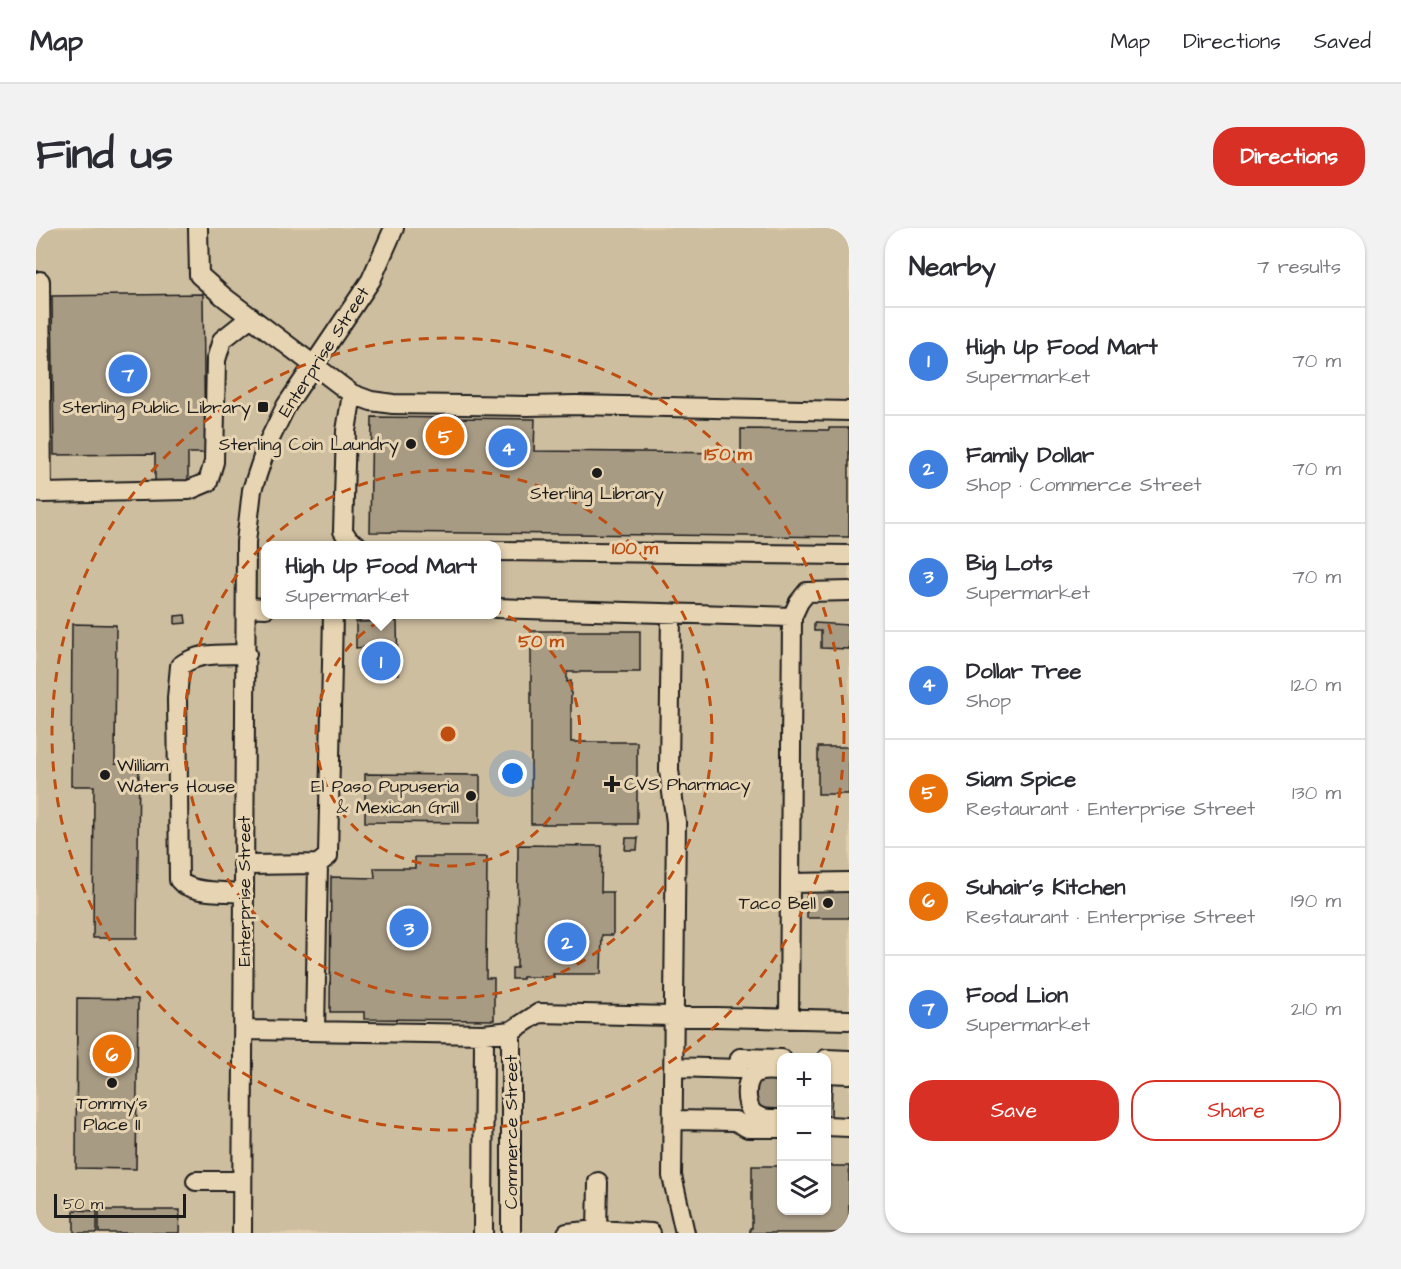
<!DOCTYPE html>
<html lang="en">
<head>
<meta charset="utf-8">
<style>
	body { margin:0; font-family:"Architects Daughter",sans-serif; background:#f2f2f3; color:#2b2b33 }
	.controls { position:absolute; right:18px; bottom:18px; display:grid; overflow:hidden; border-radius:12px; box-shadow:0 2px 4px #0004 }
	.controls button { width:54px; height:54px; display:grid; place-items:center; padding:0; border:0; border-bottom:2px solid #e1e1e2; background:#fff; color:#2b2b33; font:30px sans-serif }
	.scale { position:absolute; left:18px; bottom:15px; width:132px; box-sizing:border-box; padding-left:6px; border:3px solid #1c1c1c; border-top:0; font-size:16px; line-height:21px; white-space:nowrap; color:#1c1c1c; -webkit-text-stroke:4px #e7d4b2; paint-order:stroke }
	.you { position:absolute; left:477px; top:546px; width:21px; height:21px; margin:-15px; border:4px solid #fff; border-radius:50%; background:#1a73e8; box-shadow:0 0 0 9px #1a73e833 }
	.badge { display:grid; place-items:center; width:39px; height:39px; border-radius:50%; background:#d93025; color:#fff; font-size:20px; font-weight:700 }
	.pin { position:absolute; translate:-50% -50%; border:3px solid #fff; box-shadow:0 2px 6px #0006 }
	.popup { position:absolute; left:225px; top:313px; width:240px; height:78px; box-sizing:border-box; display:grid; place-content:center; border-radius:12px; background:#fff; filter:drop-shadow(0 2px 4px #0005); font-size:20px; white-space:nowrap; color:#7c7c81 }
	.popup b { font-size:22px; color:#2b2b33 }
	.popup::after { content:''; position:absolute; left:50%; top:100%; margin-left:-12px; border:12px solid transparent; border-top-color:#fff }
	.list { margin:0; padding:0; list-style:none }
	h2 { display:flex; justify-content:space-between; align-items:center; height:78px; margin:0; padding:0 24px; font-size:26px }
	h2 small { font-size:20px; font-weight:400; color:#7c7c81 }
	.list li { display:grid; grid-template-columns:39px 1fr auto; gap:18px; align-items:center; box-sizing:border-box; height:108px; padding:0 24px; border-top:2px solid #e1e1e2 }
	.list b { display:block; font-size:22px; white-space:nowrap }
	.list p { margin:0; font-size:20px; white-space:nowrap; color:#7c7c81 }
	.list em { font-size:20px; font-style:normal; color:#7c7c81 }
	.actions { display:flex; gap:12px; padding:18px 24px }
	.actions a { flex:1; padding:14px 0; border:2px solid #d93025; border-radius:24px; text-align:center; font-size:21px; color:#d93025 }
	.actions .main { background:#d93025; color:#fff }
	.icon { flex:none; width:33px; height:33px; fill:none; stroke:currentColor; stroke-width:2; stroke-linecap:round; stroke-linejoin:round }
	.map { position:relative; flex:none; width:813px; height:1005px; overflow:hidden; border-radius:24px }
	header { display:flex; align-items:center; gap:36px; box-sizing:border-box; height:84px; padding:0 30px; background:#fff; border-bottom:2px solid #e1e1e2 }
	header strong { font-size:28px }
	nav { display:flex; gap:33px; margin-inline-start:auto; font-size:21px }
	.intro { display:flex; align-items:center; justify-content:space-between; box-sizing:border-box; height:144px; padding:0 36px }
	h1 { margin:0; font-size:42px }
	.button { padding:15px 27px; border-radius:24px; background:#d93025; color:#fff; font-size:21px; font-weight:700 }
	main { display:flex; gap:36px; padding:0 36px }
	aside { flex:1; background:#fff; border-radius:24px; box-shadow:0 2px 4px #0004 }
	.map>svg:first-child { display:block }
	.built { fill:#cebea0; fill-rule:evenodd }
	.building { fill:#a89b84; stroke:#1c1c1c; stroke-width:1.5 }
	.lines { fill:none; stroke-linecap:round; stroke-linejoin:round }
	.minor-casing { stroke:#1c1c1c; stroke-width:22 }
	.minor { stroke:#e7d4b2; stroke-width:18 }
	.ring { fill:none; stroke:#bf4d0f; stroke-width:3; stroke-dasharray:10 8 }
	.poi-dot { fill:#1c1c1c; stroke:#e7d4b2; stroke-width:2 }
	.labels { text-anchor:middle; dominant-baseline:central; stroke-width:6; stroke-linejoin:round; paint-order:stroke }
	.street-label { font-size:18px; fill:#1c1c1c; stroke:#e7d4b2 }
	.poi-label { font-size:18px; fill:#1c1c1c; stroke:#e7d4b2; text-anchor:end }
	.centre { fill:#bf4d0f; stroke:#e7d4b2; stroke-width:3 }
	.ring-label { font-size:18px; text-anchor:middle; font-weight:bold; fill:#bf4d0f; stroke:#e7d4b2; stroke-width:6; stroke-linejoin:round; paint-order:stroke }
</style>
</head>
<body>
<header>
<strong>Map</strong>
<nav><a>Map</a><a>Directions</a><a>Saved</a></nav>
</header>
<div class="intro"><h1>Find us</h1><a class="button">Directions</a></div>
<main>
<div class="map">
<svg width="813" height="1005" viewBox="0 0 813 1005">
	<rect width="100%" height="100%" fill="#dfcdac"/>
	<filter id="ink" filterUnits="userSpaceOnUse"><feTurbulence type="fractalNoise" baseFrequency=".0167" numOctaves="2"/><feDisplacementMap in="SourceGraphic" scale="12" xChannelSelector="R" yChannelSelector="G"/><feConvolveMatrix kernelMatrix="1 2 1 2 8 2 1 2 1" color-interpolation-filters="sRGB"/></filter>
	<g filter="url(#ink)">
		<!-- built -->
		<path class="built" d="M0 0H813V1005H0ZM230 318H460V386H230ZM746 830H790V982H746Z"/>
		<!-- building -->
		<path class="building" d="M167 66 169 225H152V257H119V226L18 227 16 68Z
			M336 189 499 191 498 223 705 225V201L793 202V200H813V309L334 304Z
			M149 387 150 395 139 396V388Z
			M361 393 362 446 329 447V419L320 420V394Z
			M778 395 813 397V421L785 420V403H778Z
			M36 396 80 397 79 536H103L101 710H57L58 558H35Z
			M495 403H604V444H531V454L535 453V514H601V596H495Z
			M782 519H813V566H782Z
			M329 546 444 547V595L329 594Z
			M590 610H602L601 622H589Z
			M482 617 566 618 565 664H577V707H566L565 746H517L518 749H487V751H476V740H481Z
			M379 629H451L450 750H458V792L328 791V784H294L295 649 339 650 338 640H379Z
			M771 660H813V690H771Z
			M41 770 102 771 100 941 40 940Z
			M721 851H746V885L725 884 715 865H721Z
			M790 852 796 853 795 889 790 888Z
			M716 938H746V982H790V938H813V1005H714V1000H716Z
			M38 982 61 983V1005H38Z
			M63 982H144L143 1005H63Z"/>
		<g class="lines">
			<defs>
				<path id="minor" d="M162 0 163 47 188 69 316 166 335 173 357 176 491 178 540 177 813 183
					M4 53 6 265 153 262 172 254 178 234 180 132 186 112 215 89
					M316 166 310 203 307 303 313 312 322 318
					M460 323 813 327
					M210 379 230 380
					M460 380 756 389 753 791
					M635 387 633 542 640 594 636 948 649 1005
					M756 389 763 374 771 364 813 363
					M207 637 282 636 292 628 297 386
					M755 655 813 654
					M207 665C189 663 154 666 143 652L141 470 144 438C164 423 187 427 211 426
					M208 802 448 806 475 803 503 785 813 792
					M279 803 282 636
					M790 831 813 832
					M638 839 702 841 704 830 746 831
					M790 845 813 846
					M745 891C735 891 725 892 717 885 708 876 708 848 722 844 729 841 738 843 746 843
					M637 892 699 893 712 900H746
					M790 898 813 899
					M160 953H205
					M562 954 561 1002 615 1005
					M206 1005 210 314 216 262 231 217 250 178 335 52 358 0
					M447 1005 448 806
					M475 1005V803
					M531 1005 561 1002"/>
			</defs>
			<!-- minor casing -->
			<use href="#minor" class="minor-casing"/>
			<!-- minor -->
			<use href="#minor" class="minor"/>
		</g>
	</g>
	<!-- distance rings -->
	<g class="ring">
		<circle cx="412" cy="506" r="132"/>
		<circle cx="412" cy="506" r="264"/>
		<circle cx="412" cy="506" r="396"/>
	</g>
	<!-- markers -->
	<g class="poi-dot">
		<rect x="221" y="173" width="12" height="12" rx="3"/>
		<circle cx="375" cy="216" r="6"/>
		<circle cx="561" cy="245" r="6"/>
		<circle cx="69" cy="547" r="6"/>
		<path d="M573 547h6v6h6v6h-6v6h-6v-6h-6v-6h6z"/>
		<circle cx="435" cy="568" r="6"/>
		<circle cx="792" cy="675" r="6"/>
		<circle cx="76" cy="855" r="6"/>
	</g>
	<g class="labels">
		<!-- street labels -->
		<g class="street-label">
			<text transform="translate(288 124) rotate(-57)">Enterprise Street</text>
			<text transform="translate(208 663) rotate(-90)">Enterprise Street</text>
			<text transform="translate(475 904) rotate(-90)">Commerce Street</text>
		</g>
		<!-- poi labels -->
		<g class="poi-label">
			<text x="215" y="179">Sterling Public Library</text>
			<text x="363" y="216">Sterling Coin Laundry</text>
			<text x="561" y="265" text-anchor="middle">Sterling Library</text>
			<text x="81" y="537" text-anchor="start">William<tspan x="81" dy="21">Waters House</tspan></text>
			<text x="588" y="556" text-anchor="start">CVS Pharmacy</text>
			<text x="423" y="558">El Paso Pupuseria<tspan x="423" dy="21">&amp; Mexican Grill</tspan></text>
			<text x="780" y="675">Taco Bell</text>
			<text x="76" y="875" text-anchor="middle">Tommy's<tspan x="76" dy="21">Place II</tspan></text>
		</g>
	</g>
	<circle cx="412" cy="506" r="9" class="centre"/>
	<g class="ring-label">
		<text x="692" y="232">150 m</text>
		<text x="599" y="326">100 m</text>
		<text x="505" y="419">50 m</text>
	</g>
</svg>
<div class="controls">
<button>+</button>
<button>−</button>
<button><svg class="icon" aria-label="layers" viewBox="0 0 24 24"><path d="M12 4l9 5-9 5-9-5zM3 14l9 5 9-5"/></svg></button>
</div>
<div class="scale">50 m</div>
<div class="you"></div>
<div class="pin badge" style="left:345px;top:433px;background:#3f7fe0">1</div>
<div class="popup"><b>High Up Food Mart</b>Supermarket</div>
<div class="pin badge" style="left:531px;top:714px;background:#3f7fe0">2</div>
<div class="pin badge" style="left:373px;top:700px;background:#3f7fe0">3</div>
<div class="pin badge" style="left:472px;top:220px;background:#3f7fe0">4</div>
<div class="pin badge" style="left:409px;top:208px;background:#e8710a">5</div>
<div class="pin badge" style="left:76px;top:826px;background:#e8710a">6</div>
<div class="pin badge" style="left:92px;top:146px;background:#3f7fe0">7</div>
</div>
<aside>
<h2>Nearby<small>7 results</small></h2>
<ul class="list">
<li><span class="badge" style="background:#3f7fe0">1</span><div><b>High Up Food Mart</b><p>Supermarket</p></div><em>70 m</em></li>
<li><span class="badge" style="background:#3f7fe0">2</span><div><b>Family Dollar</b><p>Shop · Commerce Street</p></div><em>70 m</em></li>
<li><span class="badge" style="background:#3f7fe0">3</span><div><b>Big Lots</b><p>Supermarket</p></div><em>70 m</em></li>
<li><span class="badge" style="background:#3f7fe0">4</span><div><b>Dollar Tree</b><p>Shop</p></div><em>120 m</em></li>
<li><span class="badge" style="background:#e8710a">5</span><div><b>Siam Spice</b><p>Restaurant · Enterprise Street</p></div><em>130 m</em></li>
<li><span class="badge" style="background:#e8710a">6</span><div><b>Suhair’s Kitchen</b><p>Restaurant · Enterprise Street</p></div><em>190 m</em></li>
<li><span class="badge" style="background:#3f7fe0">7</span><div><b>Food Lion</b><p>Supermarket</p></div><em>210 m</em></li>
</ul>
<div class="actions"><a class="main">Save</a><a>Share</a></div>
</aside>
</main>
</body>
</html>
